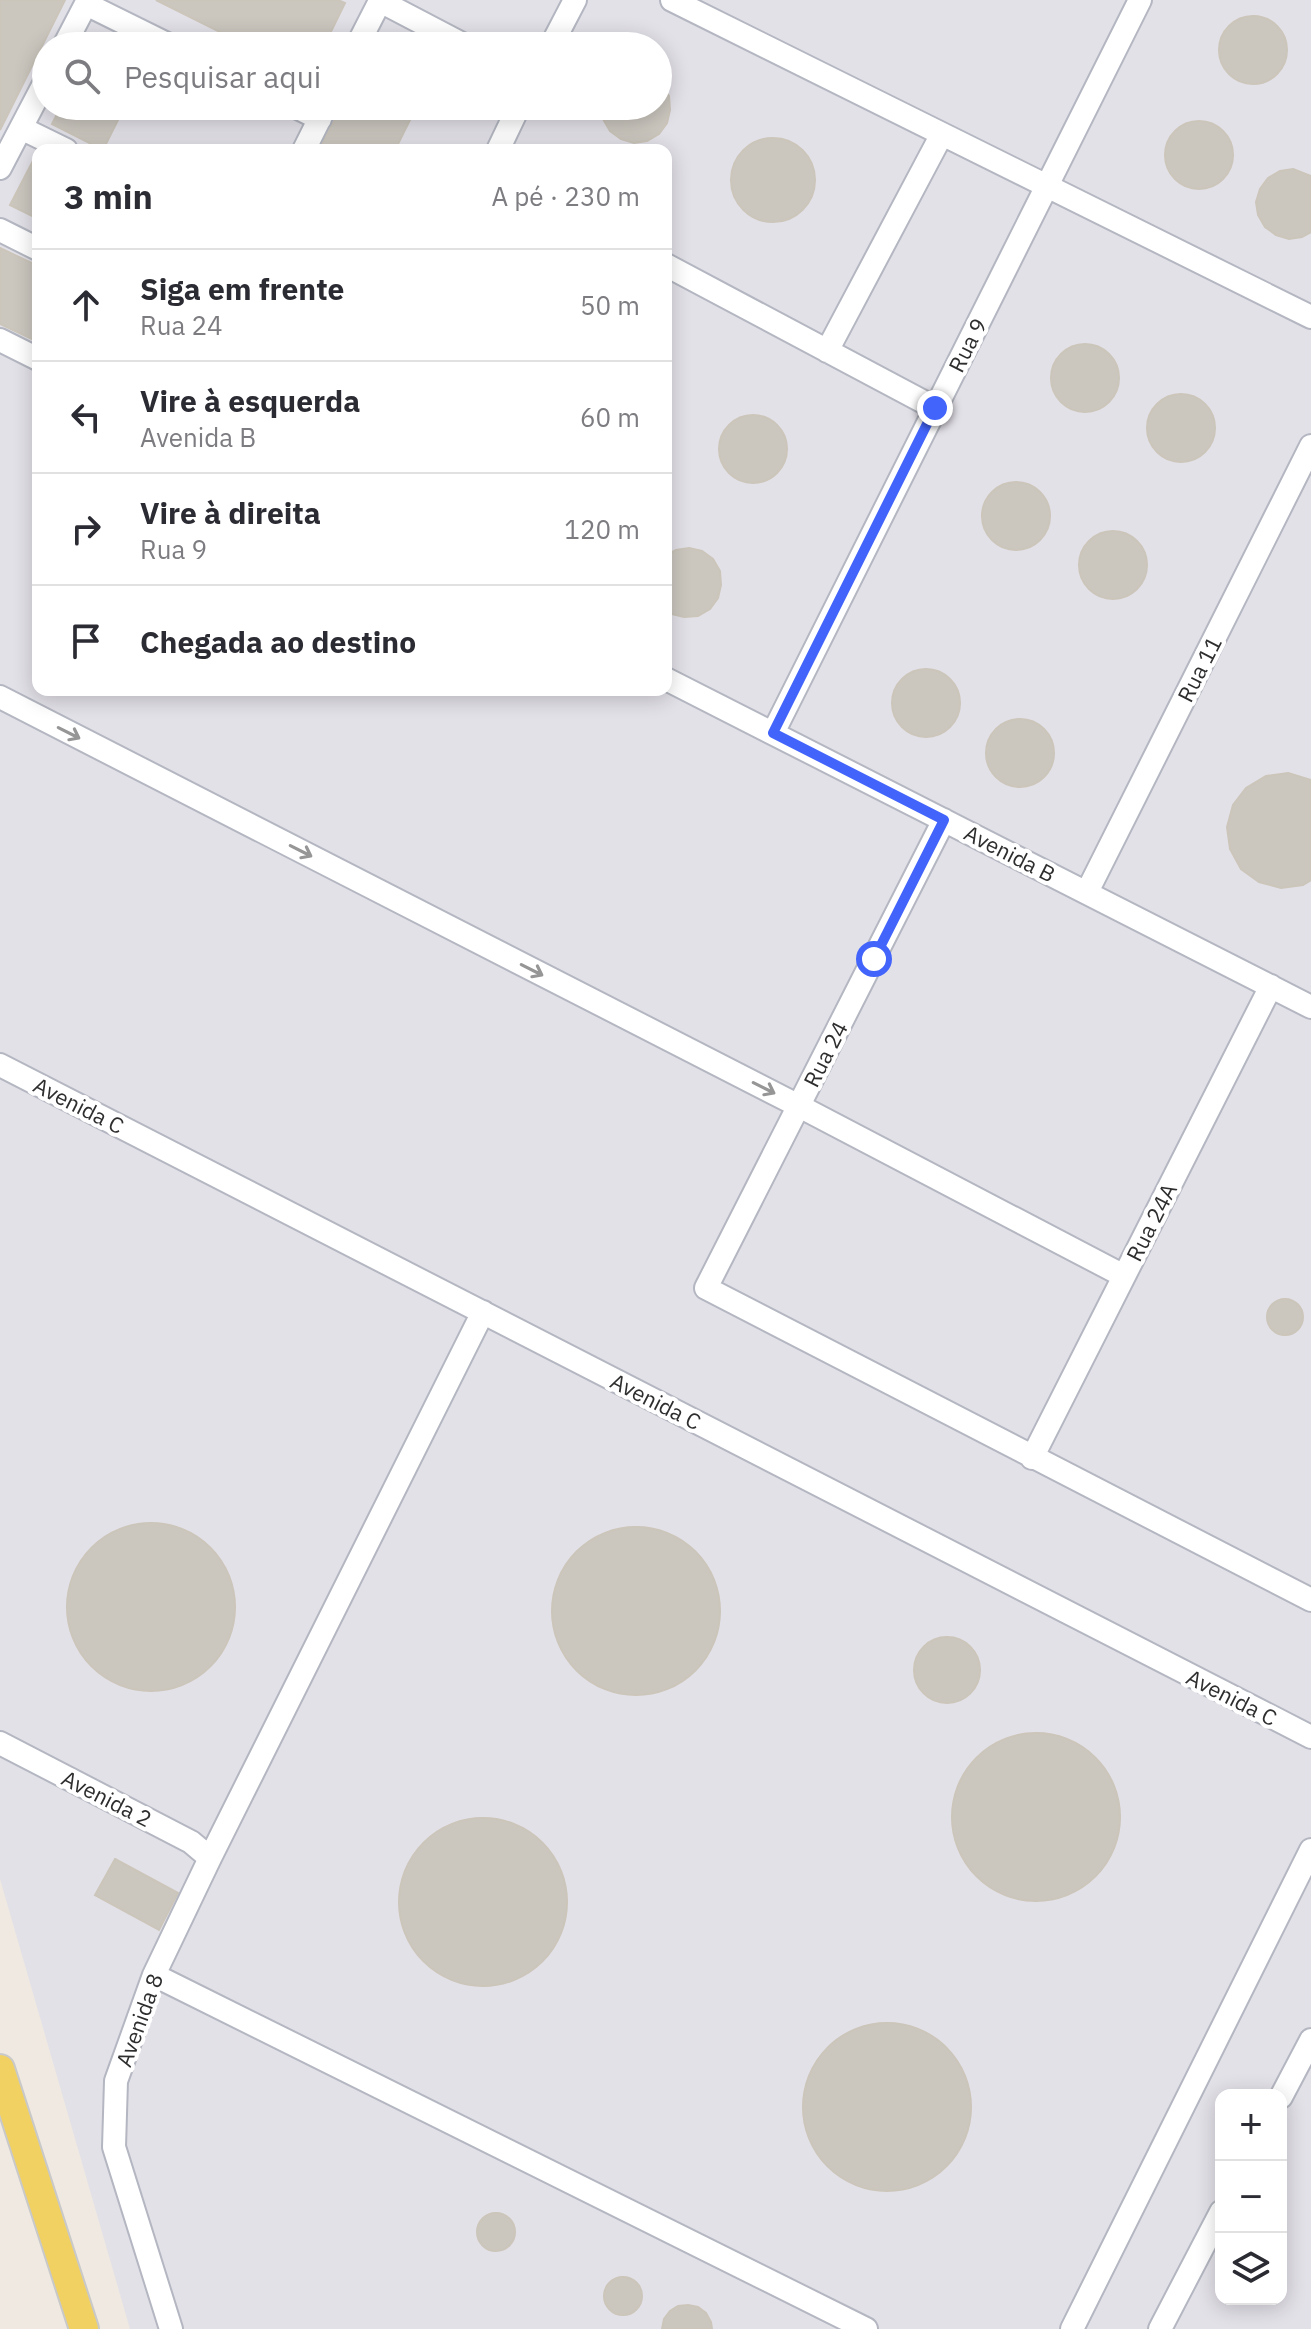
<!DOCTYPE html>
<html lang="pt">
<head>
<meta charset="utf-8">
<style>
	body { margin:0; font-family:"IBM Plex Sans",sans-serif; background:#f7f7f7; color:#2b2b33 }
	.controls { position:absolute; right:24px; bottom:24px; display:grid; overflow:hidden; border-radius:16px; box-shadow:0 4px 20px #0003 }
	.controls button { width:72px; height:72px; display:grid; place-items:center; padding:0; border:0; border-bottom:2px solid #e1e1e2; background:#fff; color:#2b2b33; font:40px sans-serif }
	.stop { position:absolute; width:24px; height:24px; margin:-18px; border:6px solid #4264fb; border-radius:50%; background:#fff }
	.stop.end { background:#4264fb; border-color:#fff; box-shadow:0 2px 8px #0008 }
	.list { margin:0; padding:0; list-style:none }
	h2 { display:flex; justify-content:space-between; align-items:center; height:104px; margin:0; padding:0 32px; font-size:34px }
	h2 small { font-size:26px; font-weight:400; color:#7c7c81 }
	.list li { display:grid; grid-template-columns:52px 1fr auto; gap:24px; align-items:center; box-sizing:border-box; height:112px; padding:0 32px; border-top:2px solid #e1e1e2 }
	.list b { display:block; font-size:30px; white-space:nowrap }
	.list p { margin:0; font-size:26px; white-space:nowrap; color:#7c7c81 }
	.list em { font-size:26px; font-style:normal; color:#7c7c81 }
	.icon { flex:none; width:44px; height:44px; fill:none; stroke:currentColor; stroke-width:2; stroke-linecap:round; stroke-linejoin:round }
	.map { position:relative; flex:none; width:1311px; height:2329px; overflow:hidden }
	.search { position:absolute; background:#fff; box-shadow:0 4px 20px #0003; left:32px; top:32px; width:640px; height:88px; display:flex; align-items:center; gap:20px; box-sizing:border-box; padding:0 28px; border-radius:44px; color:#7c7c81; font-size:30px }
	.panel { position:absolute; background:#fff; box-shadow:0 4px 20px #0003; left:32px; top:144px; width:640px; height:552px; border-radius:16px }
	.map>svg:first-child { display:block }
	.industrial { fill:#e3e1e8; fill-rule:evenodd }
	.building { fill:#cbc7bf; stroke:#cbc5ba; stroke-width:2 }
	.lines { fill:none; stroke-linecap:round; stroke-linejoin:round }
	.minor-casing { stroke:#b4b7c1; stroke-width:26 }
	.major-casing { stroke:#c9c9c9; stroke-width:32 }
	.minor { stroke:#fff; stroke-width:22 }
	.major { stroke:#f2d163; stroke-width:28 }
	.oneway { stroke:#969696 }
	.route { stroke:#4264fb; stroke-width:10 }
	.labels { text-anchor:middle; dominant-baseline:central; stroke-width:8; stroke-linejoin:round; paint-order:stroke }
	.street-label { font-size:22px; fill:#2e2e2e; stroke:#fff }
</style>
</head>
<body>
<div class="map">
<svg width="1311" height="2329" viewBox="0 0 1311 2329">
	<rect width="100%" height="100%" fill="#efe9e1"/>
	<!-- industrial -->
	<path class="industrial" d="M0 0H1311V2329H130L0 1879ZM46 46H658V106H46ZM38 150H666V690H38ZM1221 2095H1281V2299H1221Z"/>
	<!-- building -->
	<path class="building" d="M0 0H65L0 130Z
		M156 0H338L345 3 324 46H248Z
		M1219 50a34 34 0 1 1 68 0a34 34 0 1 1-68 0Z
		M98 34 122 46H92Z
		M658 82 669 96 670 110 667 123 659 134 647 141 634 143 621 139 610 131 603 119 601 106H658Z
		M61 106H125L103 150 52 124Z
		M342 106H417L395 150H319Z
		M1165 155a34 34 0 1 1 68 0a34 34 0 1 1-68 0Z
		M731 180a42 42 0 1 1 84 0a42 42 0 1 1-84 0Z
		M38 151V219L10 205Z
		M1293 169 1311 176V232L1302 237 1289 239 1276 235 1265 227 1258 215 1256 202 1260 189 1268 178 1280 171Z
		M0 248 38 266V342L0 324Z
		M1051 378a34 34 0 1 1 68 0a34 34 0 1 1-68 0Z
		M1147 428a34 34 0 1 1 68 0a34 34 0 1 1-68 0Z
		M719 449a34 34 0 1 1 68 0a34 34 0 1 1-68 0Z
		M982 516a34 34 0 1 1 68 0a34 34 0 1 1-68 0Z
		M1079 565a34 34 0 1 1 68 0a34 34 0 1 1-68 0Z
		M689 548 702 551 713 559 720 571 721 585 718 598 710 609 698 616 684 617 672 614 666 610V555L676 550Z
		M892 703a34 34 0 1 1 68 0a34 34 0 1 1-68 0Z
		M986 753a34 34 0 1 1 68 0a34 34 0 1 1-68 0Z
		M1288 773 1311 780V880L1303 885 1281 888 1259 882 1241 869 1230 849 1227 827 1233 805 1246 788 1266 776Z
		M1267 1317a18 18 0 1 1 36 0a18 18 0 1 1-36 0Z
		M67 1607a84 84 0 1 1 168 0a84 84 0 1 1-168 0Z
		M552 1611a84 84 0 1 1 168 0a84 84 0 1 1-168 0Z
		M914 1670a33 33 0 1 1 66 0a33 33 0 1 1-66 0Z
		M952 1817a84 84 0 1 1 168 0a84 84 0 1 1-168 0Z
		M399 1902a84 84 0 1 1 168 0a84 84 0 1 1-168 0Z
		M115 1859 178 1893 159 1930 95 1895Z
		M803 2107a84 84 0 1 1 168 0a84 84 0 1 1-168 0Z
		M477 2232a19 19 0 1 1 38 0a19 19 0 1 1-38 0Z
		M604 2296a19 19 0 1 1 38 0a19 19 0 1 1-38 0Z
		M688 2305 698 2307 706 2313 711 2322 712 2329H662L664 2319 670 2311 678 2306Z"/>
	<g class="lines">
		<defs>
			<path id="minor" d="M672 0 1311 317
				M86 4 171 46
				M64 46 88 0
				M357 46 380 1 466 46
				M551 46 575 0
				M294 106 320 119
				M21 128 66 150
				M304 150 326 106
				M498 150 519 106
				M0 168 46 80
				M0 230 38 249
				M666 265 935 408
				M0 340 38 359
				M827 351 942 134
				M666 679 1311 1007
				M0 697 799 1106 1124 1276
				M773 733 1140 0
				M944 820 706 1288 1311 1600
				M1087 892 1311 446
				M0 1065 1311 1737
				M1032 1458 1271 986
				M0 1743 191 1842 210 1858
				M154 1975 866 2329
				M1281 2097 1311 2040
				M171 2329 114 2147 116 2081 154 1975 210 1858 483 1312
				M1072 2329 1311 1850
				M1160 2329 1221 2212"/>
			<path id="major" d="M0 2069 84 2329"/>
		</defs>
		<!-- minor casing -->
		<use href="#minor" class="minor-casing"/>
		<!-- major casing -->
		<use href="#major" class="major-casing"/>
		<!-- minor -->
		<use href="#minor" class="minor"/>
		<!-- major -->
		<use href="#major" class="major"/>
	</g>
	<!-- one-way arrows -->
	<defs><path id="oneway-shaft" d="M-6 0H5M1.5-3L5.5 0L1.5 3" fill="none" stroke-width="1.6" stroke-linecap="round" stroke-linejoin="round" transform="scale(2)"/></defs>
	<g class="oneway">
		<use href="#oneway-shaft" transform="translate(69 733) rotate(27)"/>
		<use href="#oneway-shaft" transform="translate(301 851) rotate(27)"/>
		<use href="#oneway-shaft" transform="translate(532 970) rotate(27)"/>
		<use href="#oneway-shaft" transform="translate(764 1088) rotate(27)"/>
	</g>
	<g class="lines">
		<!-- route -->
		<path class="route" d="M874 959 944 820 773 733 935 408"/>
	</g>
	<g class="labels">
		<!-- street labels -->
		<g class="street-label">
			<text transform="translate(967 345) rotate(-63)">Rua 9</text>
			<text transform="translate(1199 669) rotate(-63)">Rua 11</text>
			<text transform="translate(1010 853) rotate(27)">Avenida B</text>
			<text transform="translate(825 1054) rotate(-63)">Rua 24</text>
			<text transform="translate(79 1105) rotate(27)">Avenida C</text>
			<text transform="translate(1151 1222) rotate(-63)">Rua 24A</text>
			<text transform="translate(656 1401) rotate(27)">Avenida C</text>
			<text transform="translate(1232 1697) rotate(27)">Avenida C</text>
			<text transform="translate(107 1798) rotate(27)">Avenida 2</text>
			<text transform="translate(139 2020) rotate(-70)">Avenida 8</text>
		</g>
	</g>
</svg>
<div class="controls">
<button>+</button>
<button>−</button>
<button><svg class="icon" aria-label="layers" viewBox="0 0 24 24"><path d="M12 4l9 5-9 5-9-5zM3 14l9 5 9-5"/></svg></button>
</div>
<div class="stop" style="left:874px;top:959px"></div>
<div class="stop end" style="left:935px;top:408px"></div>
<div class="search"><svg class="icon" aria-label="search" viewBox="0 0 24 24"><circle cx="10" cy="10" r="6"/><path d="M15 15l6 6"/></svg>Pesquisar aqui</div>
<section class="panel">
<h2>3 min<small>A pé · 230 m</small></h2>
<ul class="list">
<li><svg class="icon" aria-label="ahead" viewBox="0 0 24 24"><path d="M12 20V5M6 11l6-6 6 6"/></svg><div><b>Siga em frente</b><p>Rua 24</p></div><em>50 m</em></li>
<li><svg class="icon" aria-label="left" viewBox="0 0 24 24"><path d="M17 20v-9H6M10 6l-5 5 5 5"/></svg><div><b>Vire à esquerda</b><p>Avenida B</p></div><em>60 m</em></li>
<li><svg class="icon" aria-label="right" viewBox="0 0 24 24"><path d="M7 20v-9h11M14 6l5 5-5 5"/></svg><div><b>Vire à direita</b><p>Rua 9</p></div><em>120 m</em></li>
<li><svg class="icon" aria-label="arrive" viewBox="0 0 24 24"><path d="M6 21V4h12l-3 4 3 4H6"/></svg><div><b>Chegada ao destino</b></div></li>
</ul>
</section>
</div>
</body>
</html>
